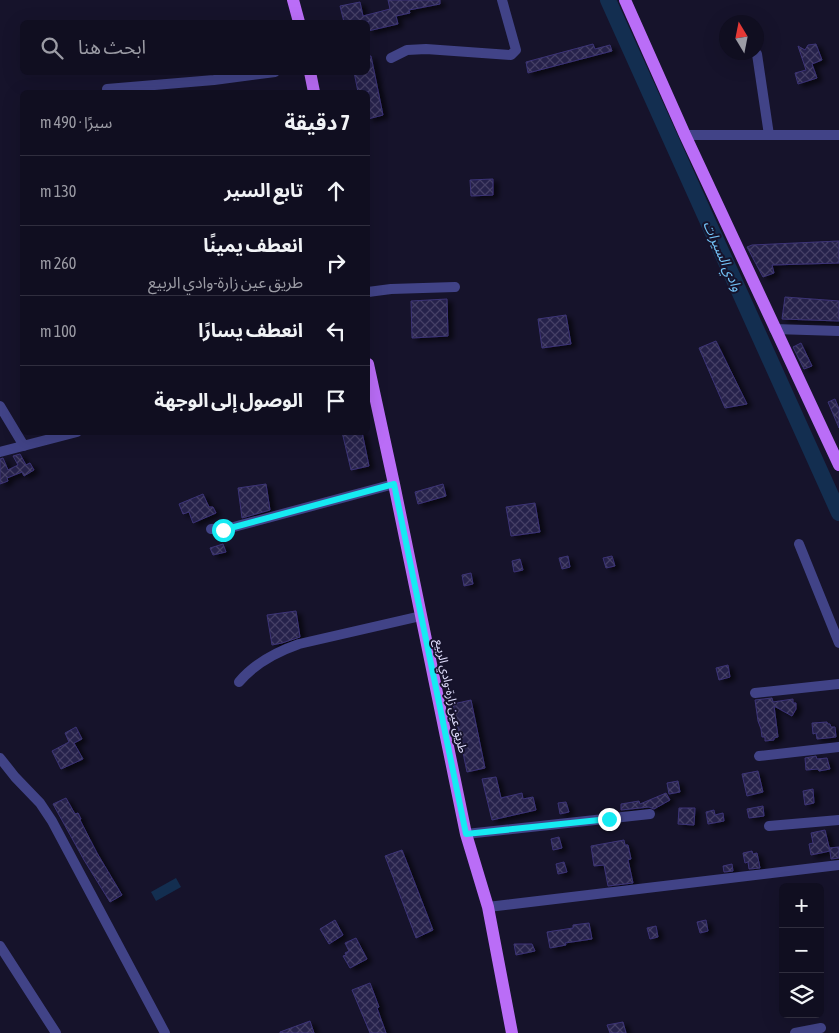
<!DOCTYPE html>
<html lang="ar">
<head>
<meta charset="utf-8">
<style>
	body { margin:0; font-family:"Asap Condensed","Noto Sans Arabic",sans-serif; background:#191729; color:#f1f3f6; direction:rtl }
	.controls { position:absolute; right:15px; bottom:15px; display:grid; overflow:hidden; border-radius:8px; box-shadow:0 5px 20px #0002 }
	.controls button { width:45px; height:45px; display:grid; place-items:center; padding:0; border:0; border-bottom:1px solid #302e3e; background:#100e20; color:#f1f3f6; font:25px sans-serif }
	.compass { position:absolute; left:719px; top:15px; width:45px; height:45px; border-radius:50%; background:#100e20; box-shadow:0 5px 20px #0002; rotate:350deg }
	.stop { position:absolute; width:15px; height:15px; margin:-11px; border:4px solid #16eaf2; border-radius:50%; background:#fff }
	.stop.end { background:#16eaf2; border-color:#fff; box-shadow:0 1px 5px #0008 }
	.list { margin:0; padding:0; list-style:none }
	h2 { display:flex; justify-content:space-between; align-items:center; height:65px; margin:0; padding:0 20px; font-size:21px }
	h2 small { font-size:16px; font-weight:400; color:#9c9ca5 }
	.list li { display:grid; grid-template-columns:32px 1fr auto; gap:15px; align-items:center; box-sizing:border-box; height:70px; padding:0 20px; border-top:1px solid #302e3e }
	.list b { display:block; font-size:19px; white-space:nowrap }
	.list p { margin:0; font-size:16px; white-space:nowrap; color:#9c9ca5 }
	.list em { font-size:16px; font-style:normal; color:#9c9ca5 }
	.icon { flex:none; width:28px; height:28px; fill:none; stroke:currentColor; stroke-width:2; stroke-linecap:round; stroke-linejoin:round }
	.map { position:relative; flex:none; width:839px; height:1033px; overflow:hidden; direction:ltr }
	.search { position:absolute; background:#100e20; box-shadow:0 5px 20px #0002; left:20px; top:20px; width:350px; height:55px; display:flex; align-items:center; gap:12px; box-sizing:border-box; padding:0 18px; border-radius:8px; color:#9c9ca5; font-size:19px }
	.panel { position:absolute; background:#100e20; box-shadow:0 5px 20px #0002; left:20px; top:90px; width:350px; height:345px; border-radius:8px; direction:rtl }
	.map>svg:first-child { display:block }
	.water { fill:#132e50 }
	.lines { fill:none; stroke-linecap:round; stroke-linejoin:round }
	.river { stroke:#132e50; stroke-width:16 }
	.building { fill:url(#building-cross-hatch); stroke:#3c3476; filter:url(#shadow) }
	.minor { stroke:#414387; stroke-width:10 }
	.major { stroke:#ba6df7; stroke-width:12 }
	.route { stroke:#16eaf2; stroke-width:6 }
	.labels { text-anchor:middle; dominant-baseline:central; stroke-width:4; stroke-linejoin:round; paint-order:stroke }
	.street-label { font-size:12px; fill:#e1dffd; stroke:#16132b }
	.water-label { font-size:14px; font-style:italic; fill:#73c3f7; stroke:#16132b }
</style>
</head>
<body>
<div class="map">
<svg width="839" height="1033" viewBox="0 0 839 1033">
	<defs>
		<pattern id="building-cross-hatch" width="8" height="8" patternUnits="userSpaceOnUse" patternTransform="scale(1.25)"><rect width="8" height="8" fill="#26204b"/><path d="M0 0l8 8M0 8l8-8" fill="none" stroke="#454066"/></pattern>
		<filter id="shadow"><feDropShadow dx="5" dy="3" stdDeviation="2.5" flood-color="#0009"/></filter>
	</defs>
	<rect width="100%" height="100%" fill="#16132b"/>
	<!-- water -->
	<path class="water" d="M176 878 181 887 156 901 151 892Z"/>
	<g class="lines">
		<!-- river -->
		<path class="river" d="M608 0 839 513"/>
	</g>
	<!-- building -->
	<path class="building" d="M388 0H440V4L409 10 410 13 396 16 398 24 368 31V22H344L340 6 360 2 363 16 390 9Z
		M593 44 595 49 610 45 612 51 528 73 526 62Z
		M816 44 822 60 812 64 817 78 798 84 795 73 806 70 798 46 805 50 808 45Z
		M368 56H371L383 115 368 119V92H358L354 72H368Z
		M493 179V195L471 196 470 180Z
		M839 241V263L772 265 774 273 763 277 747 247 752 245Z
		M785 297 839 301V321L782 319Z
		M447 299 448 336 412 338 411 301Z
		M566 315 571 344 542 348 538 319Z
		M716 341 747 404 725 408 699 348Z
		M801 343 812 366 804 369 793 347Z
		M835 399 839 409V428L828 402Z
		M342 432H362L369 466 351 470Z
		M20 454 26 465 30 463 34 470 24 476 22 472 7 478 8 481 0 484V459L3 458 8 470 18 465 13 456Z
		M266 484 270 510 242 518 238 488Z
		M443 484 446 496 418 504 415 492Z
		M203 494 209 507H213L216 513 193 523 189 512 183 514 179 504Z
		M535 503 540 532 511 536 506 507Z
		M223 544 226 552 213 555 210 548Z
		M568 556 570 567 562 569 559 558Z
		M612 556 615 566 606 568 603 558Z
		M520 559 523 570 514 572 512 561Z
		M471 573 473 584 464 586 462 575Z
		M296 611 300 637 282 643 272 645 267 615Z
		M728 665 730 677 719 680 716 668Z
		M772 698 773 702 793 699V703H796V709L792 716 774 706 778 737 774 738V740L765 741V737H762L761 729 758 721 755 700Z
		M471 700 485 768 467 772 453 704Z
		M827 722 828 724H830L831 727H835L836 737 817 739 816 733 813 734 812 723Z
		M76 727 82 739 74 743 83 759 61 769 52 751 69 742 65 733Z
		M816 756 817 759 827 758 830 769 819 771 818 769 806 770 805 758Z
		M758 771 763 792 747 796 742 774Z
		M496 777 501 798 522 793 523 799 533 797 536 810 492 820 482 779Z
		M678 781 680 792 669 794 667 783Z
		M813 789 814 803 805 805 803 791Z
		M666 793 670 800 654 809 649 807 621 810V804L639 801 640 804Z
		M66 798 75 814 78 813 81 819 80 820 97 853 122 895 110 902 84 860 53 804Z
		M566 802 569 812 560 814 558 803Z
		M763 806 764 816 749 818 747 809Z
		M679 808H695L694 825 678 824Z
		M714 810 715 815 723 813 724 821 708 824 706 812Z
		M825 830 830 851 829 848 839 847V858L831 859 830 851 811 855 809 844 813 843 811 833Z
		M559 837 562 848 553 850 551 839Z
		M624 840 625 845H628L631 859 628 860 633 883 608 886 604 865 594 866 591 846Z
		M402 850 433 930 416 938 385 856Z
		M752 851 753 854 757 853 760 868 749 869 748 862 745 863 743 853Z
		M564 862 567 872 558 874 556 864Z
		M732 864 733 871 724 872 723 866Z
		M335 920 343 935 329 944 320 929Z
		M706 920 708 931 700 933 697 922Z
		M589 923 592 939 565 943 566 945 550 948 547 932 573 928V925Z
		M656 926 658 937 650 939 647 928Z
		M356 938 367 959 350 968 343 956 346 955 345 953 349 951 345 943Z
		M514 944H532L535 951 516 955Z
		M370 983 379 1007 377 1008 386 1033H370L352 990Z
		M310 1021 314 1033H280V1032Z
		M623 1022 626 1033H610L607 1025Z"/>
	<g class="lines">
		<!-- minor -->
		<path class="minor" d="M757 54 769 135
			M391 58 407 50 426 49 511 55 516 50 502 0
			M107 89 214 80 275 72
			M685 135H839
			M368 292 391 289 455 287
			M774 329 839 331
			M0 406 24 446
			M0 452 77 432
			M211 529 230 528 394 484
			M799 544 839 643
			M239 682C255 663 276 652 299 644L421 616
			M755 693 839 684
			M759 756 839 747
			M0 758 15 777 40 803 52 821 165 1033
			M769 826 839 820
			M466 834 650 814
			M488 907 839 865
			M0 946 56 1033
			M795 1033 821 1028"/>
		<!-- major -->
		<path class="major" d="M293 0 299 22
			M625 0 685 135 839 465
			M310 72 314 92
			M368 364 394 484 466 834 488 907 512 1033"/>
	</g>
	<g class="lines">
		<!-- route -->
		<path class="route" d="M223 530 394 484 466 834 609 819"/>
	</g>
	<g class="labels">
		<!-- street labels -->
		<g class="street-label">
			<text transform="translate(451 696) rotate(78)">طريق عين زارة-وادي الربيع</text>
		</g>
		<!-- water labels -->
		<g class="water-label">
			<text transform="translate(723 256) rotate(66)">وادي السيرات</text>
		</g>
	</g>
</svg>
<div class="controls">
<button>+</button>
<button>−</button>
<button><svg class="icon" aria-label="layers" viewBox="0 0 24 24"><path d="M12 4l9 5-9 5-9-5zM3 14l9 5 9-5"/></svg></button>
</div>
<svg class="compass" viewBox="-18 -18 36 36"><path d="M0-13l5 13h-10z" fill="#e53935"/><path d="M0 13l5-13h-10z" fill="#9c9ca5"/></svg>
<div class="stop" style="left:223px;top:530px"></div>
<div class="stop end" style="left:609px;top:819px"></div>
<div class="search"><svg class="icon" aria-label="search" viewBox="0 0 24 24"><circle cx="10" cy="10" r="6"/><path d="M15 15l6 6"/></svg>ابحث هنا</div>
<section class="panel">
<h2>7 دقيقة<small>سيرًا · 490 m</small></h2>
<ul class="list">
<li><svg class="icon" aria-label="ahead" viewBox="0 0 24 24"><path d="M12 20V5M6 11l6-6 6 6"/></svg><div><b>تابع السير</b></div><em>130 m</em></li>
<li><svg class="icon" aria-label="right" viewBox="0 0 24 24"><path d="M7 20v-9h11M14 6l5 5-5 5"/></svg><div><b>انعطف يمينًا</b><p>طريق عين زارة-وادي الربيع</p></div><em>260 m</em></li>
<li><svg class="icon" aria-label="left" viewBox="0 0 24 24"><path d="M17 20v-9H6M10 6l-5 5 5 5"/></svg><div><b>انعطف يسارًا</b></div><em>100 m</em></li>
<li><svg class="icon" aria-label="arrive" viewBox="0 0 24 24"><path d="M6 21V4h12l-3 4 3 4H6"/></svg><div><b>الوصول إلى الوجهة</b></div></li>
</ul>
</section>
</div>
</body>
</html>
